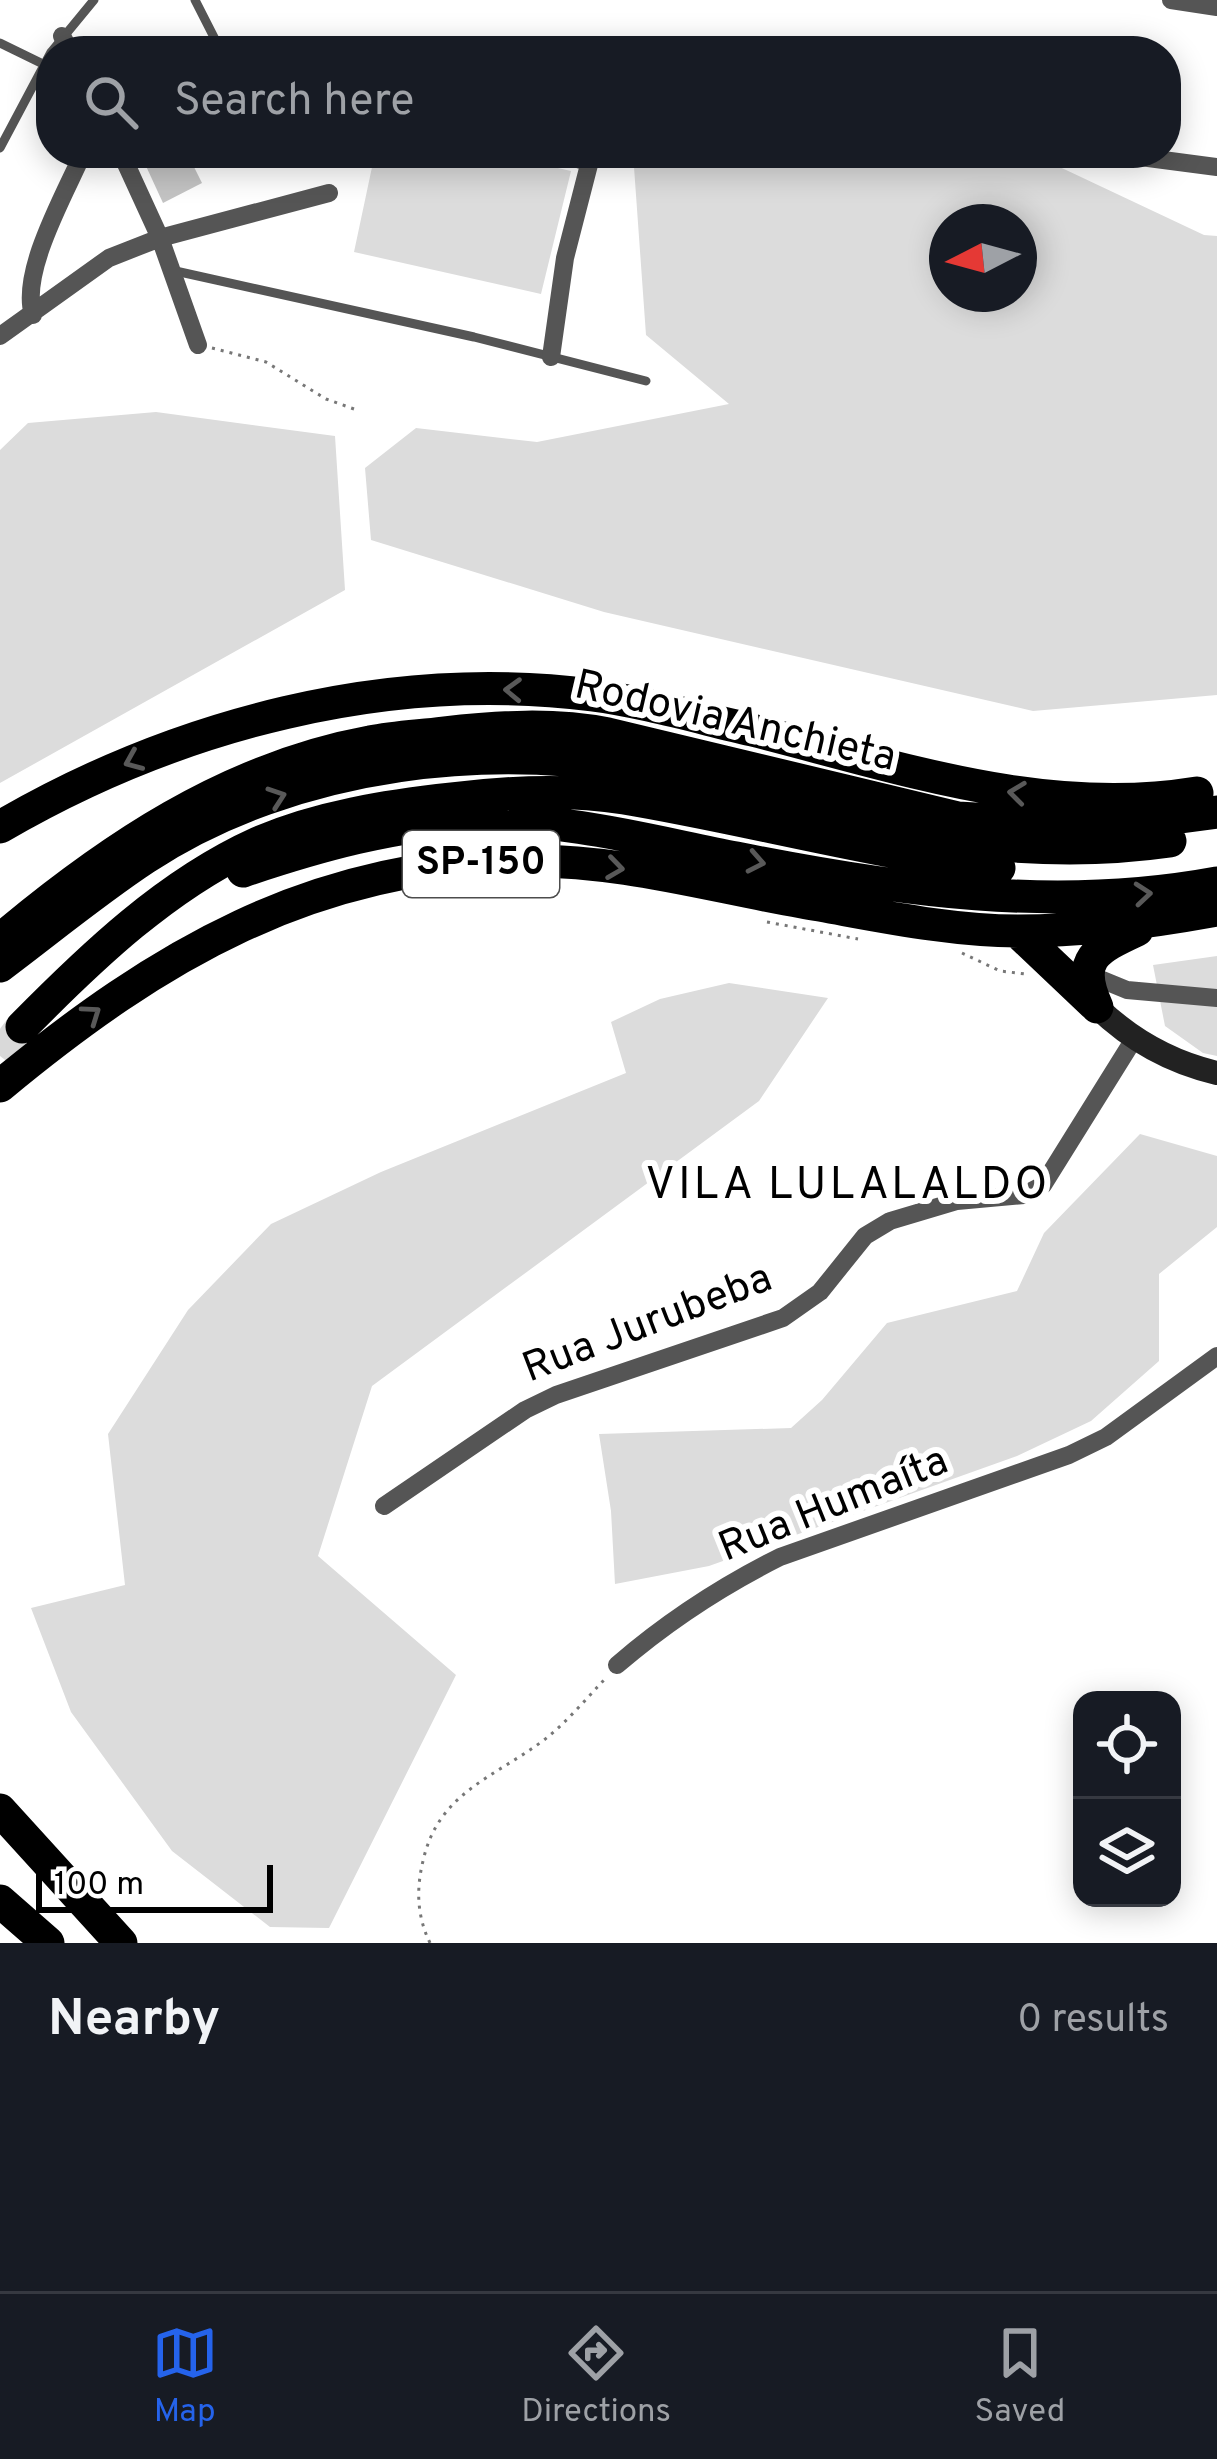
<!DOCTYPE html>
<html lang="en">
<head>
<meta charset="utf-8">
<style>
	body { margin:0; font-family:Overpass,sans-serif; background:#20242c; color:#f1f3f6 }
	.controls { position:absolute; right:36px; bottom:36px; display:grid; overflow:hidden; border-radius:24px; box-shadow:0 6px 30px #0003 }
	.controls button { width:108px; height:108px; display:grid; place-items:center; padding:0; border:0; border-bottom:3px solid #363941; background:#171b24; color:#f1f3f6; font:60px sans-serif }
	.compass { position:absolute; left:929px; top:204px; width:108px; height:108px; border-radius:50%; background:#171b24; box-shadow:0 6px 30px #0003; rotate:264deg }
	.scale { position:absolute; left:36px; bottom:30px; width:237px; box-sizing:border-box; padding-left:12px; border:6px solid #000; border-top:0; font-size:33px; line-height:42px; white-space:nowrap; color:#000; -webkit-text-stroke:9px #fff; paint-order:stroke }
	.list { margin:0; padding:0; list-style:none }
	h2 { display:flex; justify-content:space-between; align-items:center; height:156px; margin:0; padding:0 48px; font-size:51px }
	h2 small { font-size:39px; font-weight:400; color:#9ea1a6 }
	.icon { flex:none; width:66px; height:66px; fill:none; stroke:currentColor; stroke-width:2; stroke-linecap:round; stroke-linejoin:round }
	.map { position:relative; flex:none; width:1217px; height:1943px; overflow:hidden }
	.search { position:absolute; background:#171b24; box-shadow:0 6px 30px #0003; left:36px; right:36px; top:36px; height:132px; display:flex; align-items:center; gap:30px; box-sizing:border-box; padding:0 42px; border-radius:48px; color:#9ea1a6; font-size:45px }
	.sheet { height:348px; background:#171b24 }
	nav { display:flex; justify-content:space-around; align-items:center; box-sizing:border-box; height:168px; border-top:3px solid #363941; background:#171b24; font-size:33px; color:#9ea1a6 }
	nav a { display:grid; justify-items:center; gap:6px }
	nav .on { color:#2563eb }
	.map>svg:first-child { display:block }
	.green { fill:#dcdcdc; fill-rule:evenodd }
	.building { fill:#c4c4c4 }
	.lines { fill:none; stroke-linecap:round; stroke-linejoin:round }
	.highway-tunnel { stroke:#d9d9d9; stroke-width:33; stroke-dasharray:33 16; stroke-linecap:butt }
	.path { stroke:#777; stroke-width:3; stroke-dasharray:3 6; stroke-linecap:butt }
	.lane { stroke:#555; stroke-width:9 }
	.street { stroke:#555; stroke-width:18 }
	.secondary { stroke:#222; stroke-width:24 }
	.highway { stroke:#000; stroke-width:33 }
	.oneway { stroke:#595959 }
	.labels { text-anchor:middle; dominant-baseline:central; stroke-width:12; stroke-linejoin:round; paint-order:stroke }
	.shield { fill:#fff; stroke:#4c4c4c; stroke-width:3 }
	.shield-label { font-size:39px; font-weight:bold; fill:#000 }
	.street-label { font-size:42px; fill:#000; stroke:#fff }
	.neighbourhood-label { font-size:45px; letter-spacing:3px; fill:#000; stroke:#fff }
</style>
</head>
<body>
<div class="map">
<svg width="1217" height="1943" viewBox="0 0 1217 1943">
	<rect width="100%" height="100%" fill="#fff"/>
	<!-- green -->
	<path class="green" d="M375 153H492L571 171 541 294 354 252Z
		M633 153H1030L1204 235 1217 236V695L1033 711 604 612 371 540 365 468 416 428 537 442 729 404 646 335ZM947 222H1019V294H947Z
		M156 412 335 436 345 590 0 783V450L28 423Z
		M1217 956V1056L1203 1053 1165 1026 1153 965Z
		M729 983 828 998 759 1101 372 1386 318 1556 456 1675 329 1928 270 1927 172 1851 71 1712 31 1608 125 1585 108 1434 188 1310 271 1224 381 1172 626 1073 611 1022 660 999Z
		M1140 1134 1217 1156V1227L1159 1274V1361L1091 1421 1017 1456 709 1566 615 1584 611 1511 599 1434 791 1428 822 1400 887 1323 1017 1291 1044 1233Z"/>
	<!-- building -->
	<path class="building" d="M140 153H187L202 183 163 203Z"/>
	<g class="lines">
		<!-- highway-tunnel -->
		<path class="highway-tunnel" d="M0 1056 22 1027"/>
		<!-- path -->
		<path class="path" d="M212 348 266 362 326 399 354 409
			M767 922 858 939
			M962 953 1000 971 1026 974
			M430 1943C417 1916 416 1890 423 1861 438 1793 493 1778 544 1740 566 1723 585 1700 604 1680"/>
		<!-- lane -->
		<path class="lane" d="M195 0 221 51
			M0 43 43 64
			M52 51 94 0
			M0 148 51 52
			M171 270 474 337 646 381"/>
		<!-- street -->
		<path class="street" d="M1171 0 1217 7
			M62 36 70 51
			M121 153 160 238 198 345
			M555 153 589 162
			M1110 153 1217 167
			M33 315C20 272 65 194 83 153
			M0 336 109 258 160 238 329 193
			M551 357 565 258 592 153
			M1088 974 1127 990 1217 998
			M384 1506 525 1410 556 1395 783 1318 820 1292 865 1236 890 1221 957 1201 1024 1195 1043 1185 1134 1039
			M617 1665C668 1621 720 1587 780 1557L1069 1455 1106 1437 1217 1356"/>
		<!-- secondary -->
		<path class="secondary" d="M1097 1007C1132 1041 1170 1062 1217 1073"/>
		<!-- highway -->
		<path class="highway" d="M0 827C177 724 387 669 592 695 645 702 700 718 752 730 899 767 1044 818 1197 793
			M243 871C317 846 395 824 474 821 564 817 649 841 736 858 896 890 1055 913 1217 883
			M1017 931 1094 1004
			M0 940C108 849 228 768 370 742 394 737 419 736 443 733 499 727 552 723 608 734L958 818 1059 824H1128L1217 812
			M0 966C48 930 95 891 145 858 292 761 501 736 670 776 842 817 989 867 1170 841
			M1097 1007C1075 959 1096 949 1137 930
			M22 1027C91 957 167 884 258 843 318 817 387 806 452 799 507 792 568 789 624 798 749 819 872 853 999 868
			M0 1086C158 955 311 865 523 861 617 859 710 886 802 902 872 914 947 931 1018 931 1084 931 1152 922 1217 910
			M0 1810 121 1943
			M0 1901 48 1943"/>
	</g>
	<!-- one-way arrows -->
	<defs><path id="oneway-chevron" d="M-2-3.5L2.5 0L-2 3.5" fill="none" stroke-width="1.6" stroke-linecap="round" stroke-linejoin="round" transform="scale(3)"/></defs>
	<g class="oneway">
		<use href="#oneway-chevron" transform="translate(513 690) rotate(-178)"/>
		<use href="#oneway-chevron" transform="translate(133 761) rotate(157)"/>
		<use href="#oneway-chevron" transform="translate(1017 793) rotate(-173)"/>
		<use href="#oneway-chevron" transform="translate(277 797) rotate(-19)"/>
		<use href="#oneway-chevron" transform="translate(756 862) rotate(11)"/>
		<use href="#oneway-chevron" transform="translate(615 868) rotate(8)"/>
		<use href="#oneway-chevron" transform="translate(1143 894) rotate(-5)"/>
		<use href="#oneway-chevron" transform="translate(92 1014) rotate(-35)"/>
	</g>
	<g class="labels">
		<!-- shield labels -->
		<rect class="shield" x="403" y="831" width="156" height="66" rx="9"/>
		<g class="shield-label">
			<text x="481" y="864">SP-150</text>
		</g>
		<!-- street labels -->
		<g class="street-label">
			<text transform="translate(735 723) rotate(13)">Rodovia Anchieta</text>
			<text transform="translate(648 1325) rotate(-21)">Rua Jurubeba</text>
			<text transform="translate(834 1506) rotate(-22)">Rua Humaíta</text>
		</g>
		<!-- neighbourhood labels -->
		<g class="neighbourhood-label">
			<text x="848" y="1186">VILA LULALALDO</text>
		</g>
	</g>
</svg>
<div class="controls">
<button><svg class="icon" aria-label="locate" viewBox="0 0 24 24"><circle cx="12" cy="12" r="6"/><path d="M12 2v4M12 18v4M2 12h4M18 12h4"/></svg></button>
<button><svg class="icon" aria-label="layers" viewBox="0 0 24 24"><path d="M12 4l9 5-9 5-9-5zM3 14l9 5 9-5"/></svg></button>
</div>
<svg class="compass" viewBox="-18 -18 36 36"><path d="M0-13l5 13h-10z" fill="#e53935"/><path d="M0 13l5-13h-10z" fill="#9ea1a6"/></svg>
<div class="scale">100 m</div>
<div class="search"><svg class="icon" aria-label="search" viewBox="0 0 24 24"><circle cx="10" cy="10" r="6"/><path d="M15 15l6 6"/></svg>Search here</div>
</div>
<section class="sheet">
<h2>Nearby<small>0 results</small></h2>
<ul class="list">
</ul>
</section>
<nav>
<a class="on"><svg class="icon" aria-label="map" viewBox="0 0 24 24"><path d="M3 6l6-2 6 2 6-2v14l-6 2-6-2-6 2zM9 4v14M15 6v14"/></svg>Map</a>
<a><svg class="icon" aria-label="directions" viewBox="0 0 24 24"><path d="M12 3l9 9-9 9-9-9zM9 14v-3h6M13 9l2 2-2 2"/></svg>Directions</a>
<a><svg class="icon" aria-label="saved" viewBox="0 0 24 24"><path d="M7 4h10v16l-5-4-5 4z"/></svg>Saved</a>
</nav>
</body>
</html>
